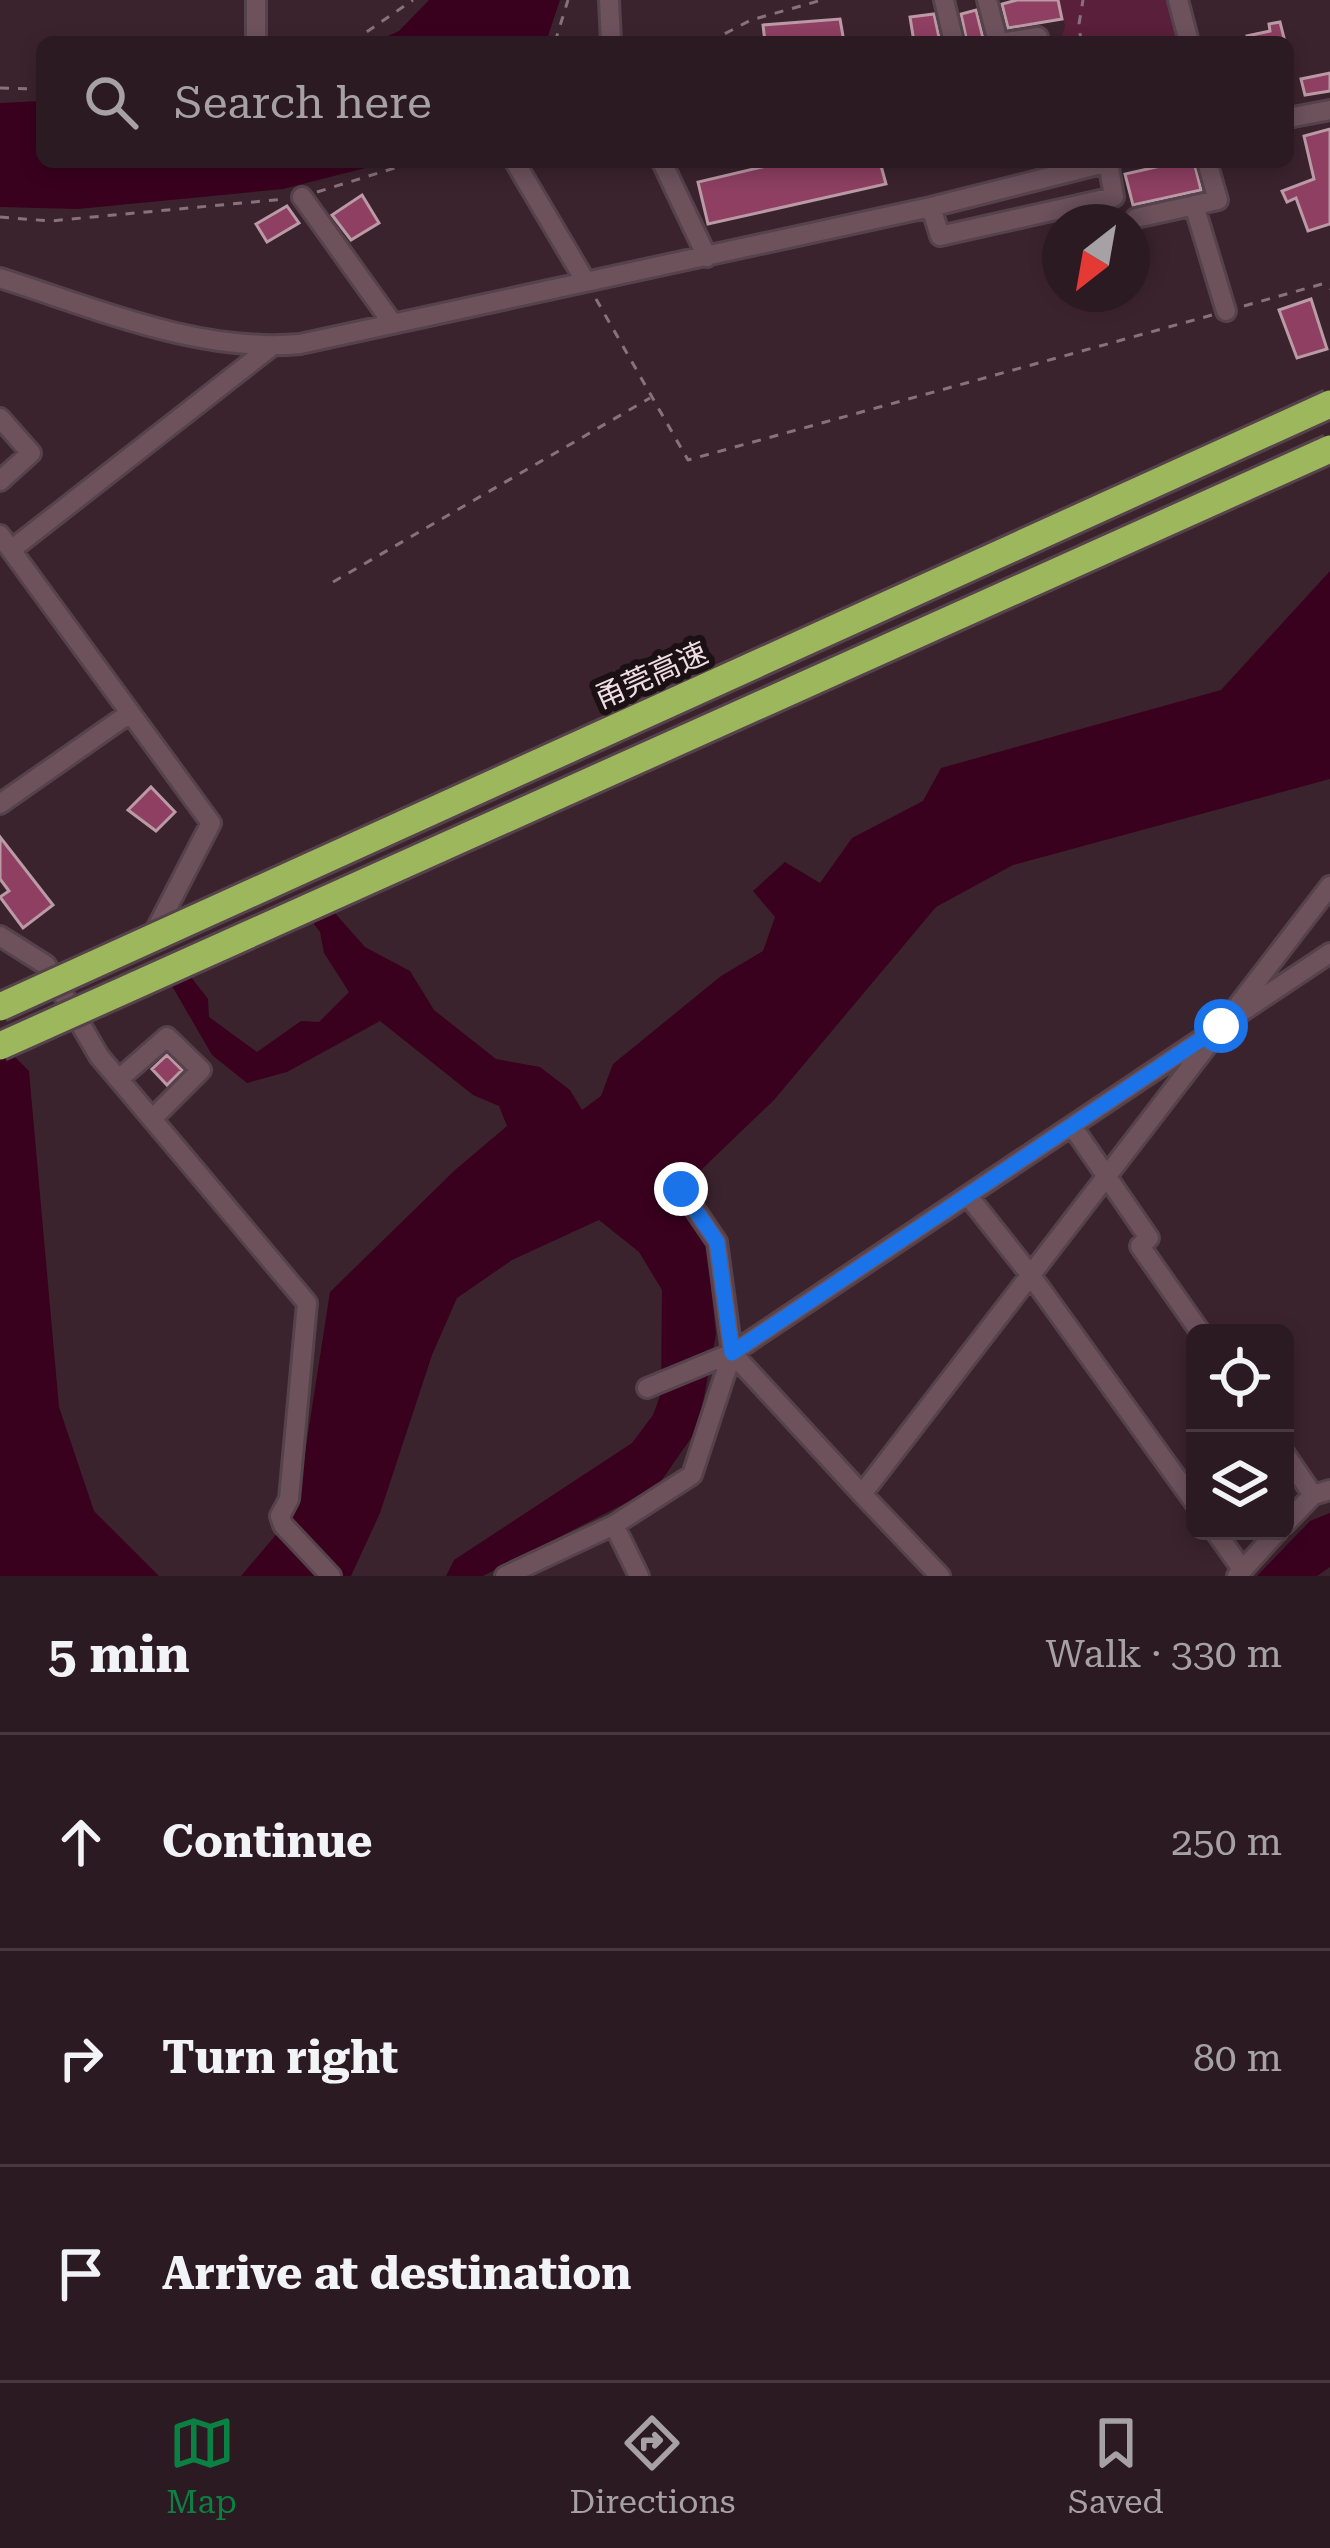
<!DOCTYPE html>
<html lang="en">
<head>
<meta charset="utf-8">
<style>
	body { margin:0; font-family:"Roboto Serif","Noto Sans SC",serif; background:#34232a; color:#f1f3f6 }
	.controls { position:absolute; right:36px; bottom:36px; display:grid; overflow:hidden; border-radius:18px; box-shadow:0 6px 18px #0003 }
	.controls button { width:108px; height:108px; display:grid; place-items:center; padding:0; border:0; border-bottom:3px solid #483840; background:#2c1a22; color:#f1f3f6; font:60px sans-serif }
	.compass { position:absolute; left:1042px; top:204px; width:108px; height:108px; border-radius:50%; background:#2c1a22; box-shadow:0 6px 18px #0003; rotate:211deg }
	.stop { position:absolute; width:36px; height:36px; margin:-27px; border:9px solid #1a73e8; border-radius:50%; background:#fff }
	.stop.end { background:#1a73e8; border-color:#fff; box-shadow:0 3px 12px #0008 }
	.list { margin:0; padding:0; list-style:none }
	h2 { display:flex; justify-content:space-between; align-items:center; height:156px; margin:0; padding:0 48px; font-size:51px }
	h2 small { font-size:39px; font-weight:400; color:#a6a1a5 }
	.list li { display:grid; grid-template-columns:78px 1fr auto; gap:36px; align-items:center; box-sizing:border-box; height:216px; padding:0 48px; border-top:3px solid #483840 }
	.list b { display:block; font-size:45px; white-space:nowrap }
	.list em { font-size:39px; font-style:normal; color:#a6a1a5 }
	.icon { flex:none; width:66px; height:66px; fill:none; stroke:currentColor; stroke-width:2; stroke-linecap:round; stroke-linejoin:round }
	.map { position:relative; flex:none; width:1330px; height:1576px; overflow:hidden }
	.search { position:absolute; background:#2c1a22; box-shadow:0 6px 18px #0003; left:36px; right:36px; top:36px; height:132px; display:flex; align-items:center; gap:30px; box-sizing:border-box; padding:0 42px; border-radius:18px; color:#a6a1a5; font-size:45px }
	.sheet { height:804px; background:#2c1a22 }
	nav { display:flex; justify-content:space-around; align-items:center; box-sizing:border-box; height:168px; border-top:3px solid #483840; background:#2c1a22; font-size:33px; color:#a6a1a5 }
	nav a { display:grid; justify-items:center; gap:6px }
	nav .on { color:#0b8043 }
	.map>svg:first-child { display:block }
	.green { fill:#5a1f3a }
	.water { fill:#3a011f }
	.building { fill:#8e3f62; stroke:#b99aa5; stroke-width:3 }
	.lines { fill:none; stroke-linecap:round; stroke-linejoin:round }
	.minor-casing { stroke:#56424b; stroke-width:24 }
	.path { stroke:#87727a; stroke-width:3; stroke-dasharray:9 9; stroke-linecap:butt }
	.minor { stroke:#6d525c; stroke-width:18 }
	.highway-bridge-casing { stroke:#56424b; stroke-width:33; stroke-linecap:butt }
	.highway-bridge { stroke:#9db85c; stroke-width:27 }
	.route { stroke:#1a73e8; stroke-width:15 }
	.labels { text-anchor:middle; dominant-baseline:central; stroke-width:12; stroke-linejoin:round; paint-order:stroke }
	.street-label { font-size:30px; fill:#eedde3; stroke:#1b1014 }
</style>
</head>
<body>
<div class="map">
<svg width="1330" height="1576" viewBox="0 0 1330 1576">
	<rect width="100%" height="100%" fill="#3b232d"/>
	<!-- green -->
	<path class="green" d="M1059 0H1172L1182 42H1057L1061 40 1065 26Z"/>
	<!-- water -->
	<path class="water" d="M429 0H560L546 42H375L399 31Z
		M42 101V162H389L283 189 78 209 0 207V103Z
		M1330 571V779L1013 865 936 907 774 1100 675 1195 706 1243 716 1334 698 1428 657 1487 483 1576H446L454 1560 632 1443 653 1415 661 1393 662 1290 639 1252 599 1220 512 1260 457 1298 432 1355 380 1513 351 1576H241L296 1511 330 1292 455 1170 507 1126 499 1106 473 1095 380 1021 287 1072 247 1083 212 1055 164 972 181 964 208 999 209 1017 257 1052 301 1021 319 1022 349 992 324 953 320 932 303 909 326 903 365 947 410 971 434 1010 496 1059 540 1067 570 1090 582 1110 601 1096 613 1064 721 976 763 951 775 917 753 891 785 862 820 883 852 838 923 801 941 768 1221 690Z
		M0 1042 29 1071 59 1407 94 1511 159 1576H0Z
		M1330 1513V1567L1317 1576H1257L1310 1521Z"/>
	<!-- building -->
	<path class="building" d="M1017 0H1058L1062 19 1008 28 1002 4Z
		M976 10 984 42H967L961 14Z
		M934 14 940 42H914L910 17Z
		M840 19 844 42H765L763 25Z
		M1280 22 1285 42H1248L1247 36 1270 31 1269 24Z
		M1330 73V91L1305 95 1301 79Z
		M1330 129V224L1308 231 1296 198 1287 202 1282 191 1314 179 1304 136Z
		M783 162H880L886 184 708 224 698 182Z
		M1178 162H1194L1201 190 1133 205 1125 174Z
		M362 195 379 223 351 240 332 215Z
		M287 206 299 223 267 242 256 224Z
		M1311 299 1327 349 1297 358 1279 310Z
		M151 787 175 812 156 831 128 810Z
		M0 837 53 905 23 928 0 897 9 891 0 879Z
		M167 1055 182 1070 167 1085 152 1069Z"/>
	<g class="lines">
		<defs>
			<path id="minor" d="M256 0V42
				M609 0 611 42
				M944 0 954 42
				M987 0 998 42
				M1178 0 1189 42
				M1007 42 1038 37 1039 42
				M1288 118 1330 110
				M515 162 586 282
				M662 162 707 257
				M302 197 393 324
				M1194 205 1226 311
				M931 207 940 236 1114 197 1108 162
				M1136 218 1218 200 1207 162
				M0 278C95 308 198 353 300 344L931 207 1109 162
				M0 418 31 453 0 481
				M0 535 211 823 151 939
				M11 550 272 346
				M0 804 130 713
				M0 936 46 965 99 1056 307 1303 289 1499 280 1516 283 1525 331 1576
				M1234 1017 1330 953
				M119 1079 167 1037 201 1070 152 1119
				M1072 1126 1149 1238 1140 1246 1201 1333
				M968 1196 1029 1273 1195 1503
				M732 1353 862 1494
				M647 1388 732 1353 1206 1036
				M1285 1454 1313 1495 1330 1490
				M1285 1524 1313 1495
				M1215 1531 1242 1569
				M505 1576 614 1525
				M639 1576 614 1525 692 1475 732 1353 717 1242 681 1189
				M940 1576 862 1494 1330 886
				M1237 1576 1278 1531"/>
		</defs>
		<!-- minor casing -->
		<use href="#minor" class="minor-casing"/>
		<!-- path -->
		<path class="path" d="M352 42 413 0
			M555 42 568 0
			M709 42 751 20 822 0
			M1081 42 1079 24 1083 0
			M0 88 42 89
			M317 192 414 162
			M0 217 50 221 285 199
			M596 299 688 460 1212 315
			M1244 306 1322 284 1330 289
			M333 582 650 398"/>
		<!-- minor -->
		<use href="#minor" class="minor"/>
		<defs>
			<path id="highway-bridge" d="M0 1007 1330 404
				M0 1046 1330 449"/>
		</defs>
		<!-- highway-bridge casing -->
		<use href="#highway-bridge" class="highway-bridge-casing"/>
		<!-- highway-bridge -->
		<use href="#highway-bridge" class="highway-bridge"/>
	</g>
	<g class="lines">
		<!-- route -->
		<path class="route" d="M681 1189 717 1242 732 1353 1221 1026"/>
	</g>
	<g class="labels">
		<!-- street labels -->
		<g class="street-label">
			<text transform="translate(651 675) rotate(-24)">甬莞高速</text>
		</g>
	</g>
</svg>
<div class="controls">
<button><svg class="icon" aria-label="locate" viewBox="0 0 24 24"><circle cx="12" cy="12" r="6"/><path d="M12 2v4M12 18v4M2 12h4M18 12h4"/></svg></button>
<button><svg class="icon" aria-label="layers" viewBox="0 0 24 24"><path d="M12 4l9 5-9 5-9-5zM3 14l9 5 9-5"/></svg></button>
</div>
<svg class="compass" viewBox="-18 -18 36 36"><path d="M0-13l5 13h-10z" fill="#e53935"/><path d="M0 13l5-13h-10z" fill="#a6a1a5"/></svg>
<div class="stop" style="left:1221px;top:1026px"></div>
<div class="stop end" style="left:681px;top:1189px"></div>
<div class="search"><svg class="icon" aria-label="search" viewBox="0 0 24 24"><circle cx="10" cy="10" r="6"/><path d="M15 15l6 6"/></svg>Search here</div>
</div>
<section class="sheet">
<h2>5 min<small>Walk · 330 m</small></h2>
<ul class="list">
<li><svg class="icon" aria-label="ahead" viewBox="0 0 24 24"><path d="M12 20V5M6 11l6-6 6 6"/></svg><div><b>Continue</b></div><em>250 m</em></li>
<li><svg class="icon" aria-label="right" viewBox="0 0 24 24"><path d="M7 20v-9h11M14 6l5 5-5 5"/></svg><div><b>Turn right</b></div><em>80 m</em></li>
<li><svg class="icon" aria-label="arrive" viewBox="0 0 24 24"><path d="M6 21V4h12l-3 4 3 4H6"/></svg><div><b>Arrive at destination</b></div></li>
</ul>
</section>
<nav>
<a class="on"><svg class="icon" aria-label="map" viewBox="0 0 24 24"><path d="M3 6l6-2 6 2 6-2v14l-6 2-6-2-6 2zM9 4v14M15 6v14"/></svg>Map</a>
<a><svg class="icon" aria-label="directions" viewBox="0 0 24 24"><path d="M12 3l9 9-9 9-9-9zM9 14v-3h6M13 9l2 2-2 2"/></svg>Directions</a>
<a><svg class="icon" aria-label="saved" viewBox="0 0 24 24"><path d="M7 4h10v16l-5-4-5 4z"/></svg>Saved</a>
</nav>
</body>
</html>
